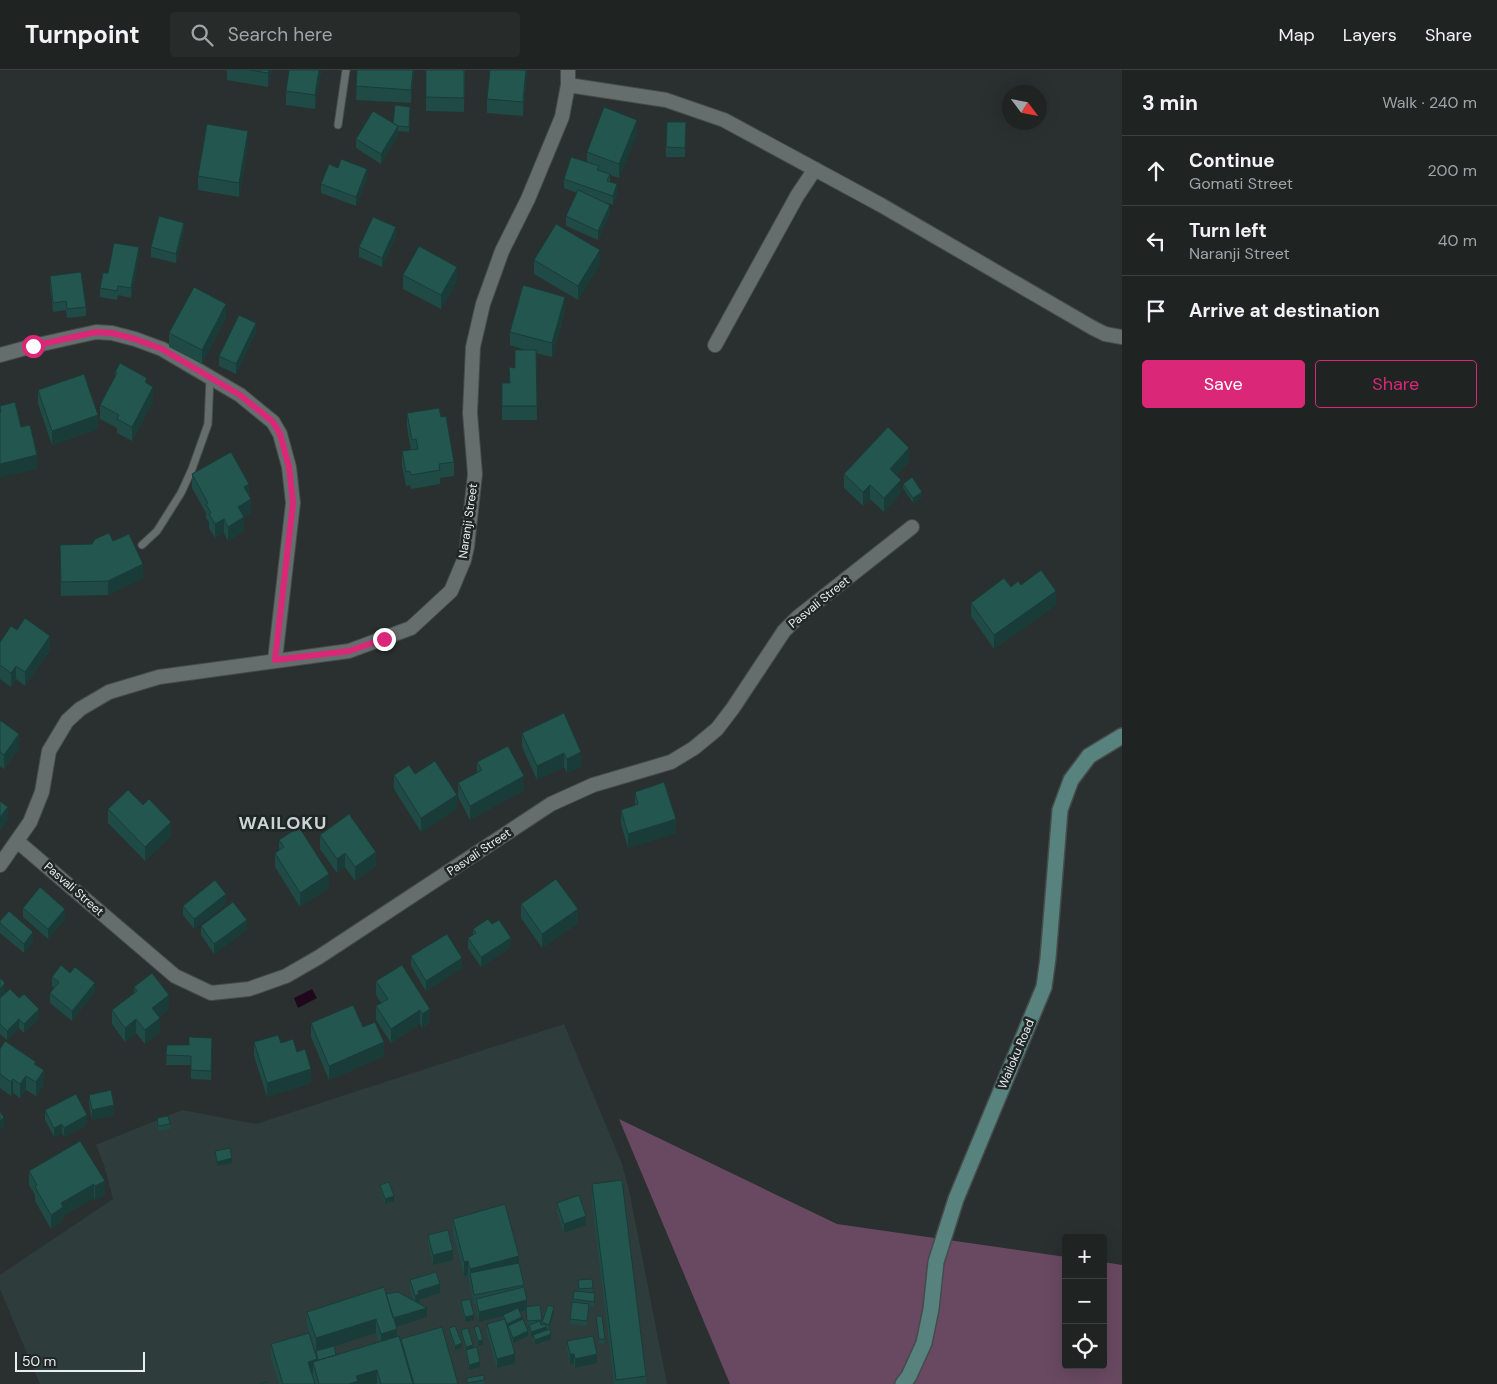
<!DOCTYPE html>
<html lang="en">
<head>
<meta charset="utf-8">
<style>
	body { margin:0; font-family:"DM Sans",sans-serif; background:#272c2b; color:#f1f3f6 }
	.controls { position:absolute; right:15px; bottom:15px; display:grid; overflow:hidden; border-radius:5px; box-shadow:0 5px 20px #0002 }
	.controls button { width:45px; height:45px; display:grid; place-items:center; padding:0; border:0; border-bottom:1px solid #3c4141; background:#1f2423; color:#f1f3f6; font:25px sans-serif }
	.compass { position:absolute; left:1002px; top:15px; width:45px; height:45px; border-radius:50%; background:#1f2423; box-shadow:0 5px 20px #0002; rotate:122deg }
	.scale { position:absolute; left:15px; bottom:12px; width:130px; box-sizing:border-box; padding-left:5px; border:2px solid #e9eeed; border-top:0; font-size:14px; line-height:18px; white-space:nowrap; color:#e9eeed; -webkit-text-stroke:4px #1f2625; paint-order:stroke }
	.stop { position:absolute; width:15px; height:15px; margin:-11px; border:4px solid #db2777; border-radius:50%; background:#fff }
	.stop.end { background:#db2777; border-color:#fff; box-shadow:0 1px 5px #0008 }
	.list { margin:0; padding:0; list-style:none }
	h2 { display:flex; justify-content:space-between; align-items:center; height:65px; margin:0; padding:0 20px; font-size:21px }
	h2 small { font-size:16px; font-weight:400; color:#a1a4a6 }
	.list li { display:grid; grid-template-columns:32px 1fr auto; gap:15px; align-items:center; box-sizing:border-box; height:70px; padding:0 20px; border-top:1px solid #3c4141 }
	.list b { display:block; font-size:19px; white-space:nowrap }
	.list p { margin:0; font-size:16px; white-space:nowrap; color:#a1a4a6 }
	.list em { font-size:16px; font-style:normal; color:#a1a4a6 }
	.actions { display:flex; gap:10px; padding:15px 20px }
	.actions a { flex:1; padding:11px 0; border:1px solid #db2777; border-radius:5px; text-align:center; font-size:18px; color:#db2777 }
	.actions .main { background:#db2777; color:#fff }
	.icon { flex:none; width:28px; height:28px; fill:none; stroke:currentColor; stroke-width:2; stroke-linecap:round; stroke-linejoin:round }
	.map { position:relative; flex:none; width:1122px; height:1314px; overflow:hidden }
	header { display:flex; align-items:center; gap:30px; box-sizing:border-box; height:70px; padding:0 25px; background:#1f2423; border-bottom:1px solid #3c4141 }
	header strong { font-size:24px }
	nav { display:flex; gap:28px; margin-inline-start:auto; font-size:18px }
	.search { width:350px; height:45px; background:#272c2b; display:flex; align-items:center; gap:12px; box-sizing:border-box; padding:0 18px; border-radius:5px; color:#a1a4a6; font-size:19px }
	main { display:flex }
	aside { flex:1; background:#1f2423 }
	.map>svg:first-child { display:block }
	.built { fill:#2e3d3b }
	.forest { fill:#684961 }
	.water { fill:#21071c }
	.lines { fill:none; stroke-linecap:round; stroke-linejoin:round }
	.lane-casing { stroke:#464b4a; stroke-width:9 }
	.street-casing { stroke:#464b4a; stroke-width:16 }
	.secondary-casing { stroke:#464b4a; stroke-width:18 }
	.lane { stroke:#666e6d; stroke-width:7 }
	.street { stroke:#666e6d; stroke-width:14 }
	.secondary { stroke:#57827e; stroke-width:15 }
	.wall { fill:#1f4a45; fill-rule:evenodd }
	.shaded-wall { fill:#193c38 }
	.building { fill:#245650; stroke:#193c38 }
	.route { stroke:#db2777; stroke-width:6 }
	.labels { text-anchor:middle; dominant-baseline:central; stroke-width:5; stroke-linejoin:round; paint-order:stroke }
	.street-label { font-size:12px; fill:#e9eeed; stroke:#1f2625 }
	.district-label { font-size:18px; font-weight:bold; letter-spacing:1px; fill:#cbd4d3; stroke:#1f2625 }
</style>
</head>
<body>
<header>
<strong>Turnpoint</strong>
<div class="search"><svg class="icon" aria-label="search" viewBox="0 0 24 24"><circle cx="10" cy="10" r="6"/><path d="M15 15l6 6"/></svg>Search here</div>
<nav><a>Map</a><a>Layers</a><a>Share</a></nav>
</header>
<main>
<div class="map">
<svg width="1122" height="1314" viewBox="0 0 1122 1314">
	<rect width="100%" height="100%" fill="#29302f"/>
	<!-- built -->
	<path class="built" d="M564 954 622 1094 629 1120 667 1314H40L0 1219V1205L113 1129 104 1095 96 1075 182 1040 256 1054Z"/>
	<!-- forest -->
	<path class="forest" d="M619 1049 837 1154 1066 1187V1295H1103V1192L1122 1195V1314H730Z"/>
	<!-- water -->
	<path class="water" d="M312 919 317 928 298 938 294 928Z"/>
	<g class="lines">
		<defs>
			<path id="lane" d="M338 55 346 0
				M142 475 157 461 181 423 192 399 208 354 210 308"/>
			<path id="street" d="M568 15 666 30 724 50 881 135 1093 258 1105 264 1122 267
				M715 275 797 126 815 99
				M0 285 33 276 96 262 112 263 135 269 162 279 240 325 273 352 280 364 289 397 293 433 275 590
				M17 771 175 906 211 923 249 919 286 906 319 887 551 734 593 715 671 692 694 678 717 659 733 638 784 561 798 547 912 457
				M0 795 30 752 42 722 49 681 67 651 80 639 109 622 159 607 349 581 411 558 451 521 464 490 467 477 475 404 470 343 473 277 483 234 502 181 528 129 562 47 568 15V0"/>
			<path id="secondary" d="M903 1314 909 1306 924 1273 931 1239 936 1192 956 1129 1044 917 1048 888 1060 740 1071 710 1089 686 1122 666"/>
		</defs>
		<!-- lane casing -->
		<use href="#lane" class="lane-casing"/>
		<!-- street casing -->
		<use href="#street" class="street-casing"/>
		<!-- secondary casing -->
		<use href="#secondary" class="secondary-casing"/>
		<!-- lane -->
		<use href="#lane" class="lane"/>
		<!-- street -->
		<use href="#street" class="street"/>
		<!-- secondary -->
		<use href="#secondary" class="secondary"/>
	</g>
	<!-- wall -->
	<path class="wall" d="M227 0H271L268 17 227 10Z
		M321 0 315 39 286 35V21Z
		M357 0H414L411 33 356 30Z
		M426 0H465L464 42 426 41Z
		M527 0 523 46 487 43V29Z
		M410 41 409 62 398 61V66L381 94 356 78V69L393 53Z
		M686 52 685 87H666V77Z
		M637 64 619 108 610 105V112L617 124 613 135 605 132 610 144 598 170 566 156V146L577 123 564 118V109L587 92V82Z
		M248 75 239 127 198 120V106Z
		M367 109 356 136 321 123V114Z
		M184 162 176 193 151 187V177Z
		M396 166 382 197 359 187V177Z
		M139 186 131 228 118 225 117 230 100 227V218L108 203Z
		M534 190 600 194 578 230 534 204Z
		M403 205 457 211 441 239 403 219Z
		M50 206 86 237V246L67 248 66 240 53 242 50 216Z
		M565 241 552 287 536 283 537 350H502V313H509L515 298 525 280 510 275V262Z
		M226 248 202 294 169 277V263Z
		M256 262 236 304 219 296V286Z
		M115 302 147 314 153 331 132 371 117 363V358L100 349V335L115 307Z
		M38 320 98 359 52 375 38 334Z
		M407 343 441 347 454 392V406L440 408V414L411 419 410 415 406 416 402 395V381L411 380 407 357Z
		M909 392 896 405 901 423 884 442 870 429 863 436 844 418V404Z
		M192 404 249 426 251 443 244 447V461L228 471 224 463 215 468 209 458V453L206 448V443L192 418Z
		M903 414 922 427 913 433 903 418Z
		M113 471 143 508 108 525 61 526 60 475 92 474Z
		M1021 515 1056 535 994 579 971 546V533L1011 517Z
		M17 560 50 580 25 616 16 609 11 617 0 609V572Z
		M564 643 581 696 567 703 564 697 537 710 522 677V663Z
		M0 650 19 678 4 699 0 696Z
		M477 692 524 720 470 750 458 727V713L477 703Z
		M415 704 457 739 421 762 394 719V705Z
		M635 722 676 763 628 778 621 754V740L635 736Z
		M143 735 171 766 145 791 108 753V739Z
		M320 765 376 796 355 811 345 797 337 803 320 779Z
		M279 770 329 818 300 837 275 797V783L279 780Z
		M226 834 194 859 183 845V836Z
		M521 834 578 853 542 878 521 848Z
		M23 838 65 849 48 869 23 847Z
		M0 851 33 872 24 883 0 863Z
		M492 854 511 877 481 897 468 878V868L473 865V859Z
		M201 856 247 860 214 884 201 865Z
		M411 886 462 898 426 921 411 896Z
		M402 895 430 952 422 958 420 954 391 973 376 950V936L381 933 376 925V911Z
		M70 903 95 922 72 951 50 933V923L54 918 52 916V907Z
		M134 917 169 939 159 947 160 962 145 974 136 963 125 972 112 954V940L134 923Z
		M0 928 39 948 24 963 19 958 7 970 0 964Z
		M311 953 384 986 329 1010 311 967Z
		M212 968 211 1010 191 1009V995H166L167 975H189Z
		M254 972 281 973 297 982 311 1013 267 1027 254 986Z
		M0 979 36 996 44 1014 36 1026 26 1020 20 1028 13 1023 11 1026 0 1018Z
		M89 1025 114 1045 92 1050 89 1034Z
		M45 1040 87 1055 64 1067 62 1063 54 1067 45 1050Z
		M157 1048 170 1054V1059L158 1061Z
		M80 1071 105 1125 95 1130 94 1128 63 1146V1151L51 1159 35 1131V1125L29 1115V1101Z
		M592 1114 646 1306V1314H614L592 1132Z
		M380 1115 394 1131 385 1134 380 1120Z
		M557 1133 586 1155 564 1163 557 1142Z
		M453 1149 519 1193 524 1215 527 1237 542 1250 541 1255H542V1252L554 1242 549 1259 546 1258V1260L551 1269 535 1275 533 1270V1266L531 1267 529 1260V1256H527L526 1240 519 1242 528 1266 513 1273 509 1263 515 1293 497 1298 487 1264V1254L503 1250V1246L479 1252 476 1238V1234H474L468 1205 464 1206 453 1163Z
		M428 1165 453 1190 433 1195 428 1174Z
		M592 1209 593 1223 595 1228 594 1236H589L587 1256 570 1254V1249L573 1229 578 1221V1210Z
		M410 1210 440 1223 419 1230V1234L427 1247 396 1256 397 1267 401 1274V1269L458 1314H279L271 1288V1274L316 1285V1282L307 1256V1242L386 1224 413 1230 410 1220ZM376 1263 379 1272 336 1285 334 1276Z
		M461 1231 474 1250 465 1252 461 1236Z
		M596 1246 605 1269V1273L599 1274Z
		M474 1257 483 1275 478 1276 474 1262Z
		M449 1258 462 1278 455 1280 449 1263Z
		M461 1260 473 1278 480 1297 469 1300 466 1285V1280L461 1264Z
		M567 1271 597 1293 575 1298 574 1293 570 1294 567 1280Z
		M467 1308 484 1310V1314H467Z"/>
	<!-- shaded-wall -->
	<path class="shaded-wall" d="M269 0H271L268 17V3Z
		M319 0H321L315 39V25Z
		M413 0H414L411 33V20Z
		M526 0H527L523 46V32Z
		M637 50V64L619 108V94Z
		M398 56V66L381 94V84Z
		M248 61V75L239 127V113Z
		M367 99V109L356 136V127Z
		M617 114V124L613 135V126Z
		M610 135V144L598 170V161Z
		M184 153V162L176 193V184Z
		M396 157V166L382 197V188Z
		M139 177V186L131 228V218Z
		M600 180V194L578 230V216Z
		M457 197V211L441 239V225Z
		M565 227V241L552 287V273Z
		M226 234V248L202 294V280Z
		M256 253V262L236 304V294Z
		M153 317V331L132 371V357Z
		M98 345V359L52 375V361Z
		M909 378V392L890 413V399Z
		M37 385V399L0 408V394Z
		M901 410V423L884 442V428Z
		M249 414V428L244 417Z
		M870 415V429L863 436V422Z
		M922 422V427L913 433V428Z
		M251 429V443L238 450V437Z
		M244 447V461L228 471V457Z
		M224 449V463L215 468V454Z
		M143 494V508L108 525V511Z
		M1056 521V535L994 579V565Z
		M50 566V580L25 616V602Z
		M16 596V609L11 617V603Z
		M19 664V678L4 699V685Z
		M581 682V696L567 703V689Z
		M564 683V697L537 710V696Z
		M524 706V720L470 750V736Z
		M457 725V739L421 762V748Z
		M8 737V751L0 761V747Z
		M676 749V763L628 778V764Z
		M171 752V766L145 791V777Z
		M376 782V796L355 811V797Z
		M345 783V797L337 803V789Z
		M329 804V818L300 837V823Z
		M226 824V834L194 859V849Z
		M65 839V849L48 869V859Z
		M578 839V853L542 878V864Z
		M247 850V860L214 884V874Z
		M33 862V872L24 883V874Z
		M511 868V877L481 897V887Z
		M462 888V898L426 921V911Z
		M5 913V922L0 928V919Z
		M95 913V922L72 951V941Z
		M169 925V939L152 952V938Z
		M39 939V948L24 963V954Z
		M430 939V952L422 958V944Z
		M420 940V954L391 973V959Z
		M160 948V962L145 974V960Z
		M19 949V958L7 970V961Z
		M136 949V963L125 972V958Z
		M384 972V986L329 1010V996Z
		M311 999V1013L267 1027V1013Z
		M44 1000V1014L36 1026V1012Z
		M26 1006V1020L20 1028V1014Z
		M13 1009V1023L11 1026V1012Z
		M114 1035V1045L92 1050V1040Z
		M87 1045V1055L64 1067V1058Z
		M4 1047V1057L0 1060V1051Z
		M62 1054V1063L54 1067V1058Z
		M232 1088V1093L217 1096V1092Z
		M105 1111V1125L95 1130V1116Z
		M94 1114V1128L63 1146V1151L51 1159V1145L61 1133Z
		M394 1126V1131L385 1134V1129Z
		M586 1146V1155L564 1163V1154Z
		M453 1180V1190L433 1195V1185Z
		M519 1186V1200L470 1203V1199Z
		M468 1191V1205L464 1206V1192Z
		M440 1214V1223L419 1230V1234L415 1235V1226L418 1221Z
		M527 1230V1240L526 1237V1240L479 1252V1242Z
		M554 1237V1242L549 1259V1255Z
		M427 1238V1247L393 1258V1248Z
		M474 1245V1250L465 1252V1247Z
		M522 1247V1251L508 1256 507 1258V1254Z
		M376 1249V1263L316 1282V1268Z
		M546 1257V1262L531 1267V1262Z
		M397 1259V1273L381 1278V1264Z
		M528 1261V1266L513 1273V1268Z
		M551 1264V1269L535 1275V1270Z
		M483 1270V1275L478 1276V1271Z
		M462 1273V1278L455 1280V1276Z
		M473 1275V1279L466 1281V1277Z
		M515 1284V1293L497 1298V1289Z
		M570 1284H574V1293L570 1294Z
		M597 1284V1293L575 1298V1289Z
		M317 1289V1303L313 1292V1304L308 1306V1292Z
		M480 1292V1297L469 1300V1295Z
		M377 1300V1314H349L356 1306Z"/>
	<!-- building -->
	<path class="building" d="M249 0H269L268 3Z
		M289 0H319L315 25 286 21Z
		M357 0H413L411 20 356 16Z
		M426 0H464V28L426 27Z
		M490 0H526L523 32 487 29Z
		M395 35 410 37 409 57 398 56 393 53Z
		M604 37 637 50 619 94 587 82Z
		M373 41 398 56 381 84 356 69Z
		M667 52H686L685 78 666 77Z
		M207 54 248 61 239 113 198 106Z
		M571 87 599 96 597 100 610 104 607 111 617 114 613 126 564 109Z
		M341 89 367 99 356 127 321 114 329 94 338 98Z
		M578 120 610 135 598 161 566 146Z
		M159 146 184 153 176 184 151 177Z
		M373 147 396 157 382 188 359 177Z
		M556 154 600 180 578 216 534 190Z
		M114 173 139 177 131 218 118 216 117 221 100 218 103 203H108Z
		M419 176 457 197 441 225 403 205Z
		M81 202 86 237 67 239 66 231 53 233 50 206Z
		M523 215 565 227 552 273 510 262Z
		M194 217 226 234 202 280 169 263Z
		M239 245 256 253 236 294 219 286Z
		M515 280H536L537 336H502V313H510L509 297 515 298Z
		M120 293 147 308 145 312 153 317 132 357 117 349 119 345 100 335 117 303 115 302Z
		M84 304 98 345 52 361 38 320Z
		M15 332 21 357 30 355 37 385 0 394V342H1L0 336Z
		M439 338 441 347 446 346 454 392 439 394 440 400 411 405 410 401 406 402 402 381 418 379 416 369 412 370 407 343Z
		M888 357 909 378 890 399 901 410 884 428 870 415 863 422 844 404Z
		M231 382 249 414 244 417 251 429 238 437 244 447 228 457 224 449 215 454 209 444 211 443 206 434 208 433 192 404Z
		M912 407 922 422 913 428 903 414Z
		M109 463 113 471 129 464 143 494 108 511 61 512 60 475 92 474 95 469Z
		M1041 500 1056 521 994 565 971 533 1004 508 1011 517 1018 511 1021 515Z
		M25 548 50 566 25 602 16 596 11 603 0 595V572L11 556 17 560Z
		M564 643 581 682 567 689 564 683 537 696 522 663Z
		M0 650 19 664 4 685 0 682Z
		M508 676 524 706 470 736 458 713 482 700 477 692Z
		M435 691 457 725 421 748 394 705 409 695 415 704Z
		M664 712 676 749 628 764 621 740 638 734 635 722Z
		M128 720 143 735 149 729 171 752 145 777 108 739Z
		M0 731 8 737 0 747Z
		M349 744 376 782 355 797 345 783 337 789 320 765Z
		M299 757 329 804 300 823 275 783 284 777 279 770Z
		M556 809 578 839 542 864 521 834Z
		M215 810 226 824 194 849 183 836Z
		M40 817 65 839 48 859 23 838Z
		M233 832 247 850 214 874 201 856Z
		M9 841 33 862 24 874 0 853V851Z
		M488 849 492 854 499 850 511 868 481 887 468 868 476 863 473 859Z
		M447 864 462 888 426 911 411 886Z
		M61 895 70 903 75 897 95 913 72 941 50 923 59 912 52 907Z
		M402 895 430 939 422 944 420 940 391 959 376 936 388 929 376 911Z
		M152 903 169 925 152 938 160 948 145 960 136 949 125 958 112 940 137 921 134 917Z
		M0 908 5 913 0 919Z
		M10 919 19 928 24 924 39 939 24 954 19 949 7 961 0 954V928Z
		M353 935 363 957 375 952 384 972 329 996 311 953Z
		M278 965 281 973 293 969 297 982 305 979 311 999 267 1013 254 972Z
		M189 967 212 968 211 1001 191 1000V986L166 985 167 975H189Z
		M5 971 36 992 34 994 44 1000 36 1012 26 1006 20 1014 13 1009 11 1012 0 1004V979Z
		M111 1020 114 1035 92 1040 89 1025Z
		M76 1024 87 1045 64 1058 62 1054 54 1058 45 1040Z
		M0 1042 4 1047 0 1051Z
		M168 1046 170 1054 158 1056 157 1048Z
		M80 1071 105 1111 95 1116 94 1114 61 1133 63 1137 51 1145 35 1117 37 1115 29 1101Z
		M230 1078 232 1088 217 1092 215 1081Z
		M622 1110 646 1306 616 1310 592 1114Z
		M389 1112 394 1126 385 1129 380 1115Z
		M579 1125 586 1146 564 1154 557 1133Z
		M505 1134 519 1186 470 1199 468 1191 464 1192 453 1149Z
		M448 1160 453 1180 433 1185 428 1165Z
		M519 1193 524 1215 474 1225 470 1203Z
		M436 1202 440 1214 418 1221 419 1224 415 1226 410 1210Z
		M592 1209 593 1218 579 1219 578 1210Z
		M384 1217 397 1259 381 1264 376 1249 316 1268 307 1242Z
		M524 1217 527 1230 479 1242 476 1229Z
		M574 1221 595 1223 594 1232 573 1229Z
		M398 1222 427 1238 393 1248 386 1224Z
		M470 1229 474 1245 465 1247 461 1231Z
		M572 1232 589 1234 587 1251 570 1249Z
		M540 1235 542 1250 527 1251 526 1237Z
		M548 1235 554 1237 549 1255 542 1252Z
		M518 1238 522 1247 507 1254 503 1245Z
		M596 1246H602L605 1269H599Z
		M505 1249 515 1284 497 1289 487 1254Z
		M523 1249 528 1261 513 1268 508 1256Z
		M540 1251 541 1255 545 1254 546 1257 531 1262 529 1255Z
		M455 1256 462 1273 455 1276 449 1258Z
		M479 1256 483 1270 478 1271 474 1257Z
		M442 1257 458 1314H414L401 1269Z
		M468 1258 473 1275 466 1277 461 1260Z
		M550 1259 551 1264 535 1270 533 1265Z
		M309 1263 317 1289 308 1292 315 1314H283L271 1274Z
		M399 1266 413 1314H381L377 1300 356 1306 358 1311 349 1314H319L313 1292Z
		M593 1266 597 1284 575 1289 574 1284H570L567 1271Z
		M334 1276 336 1285 318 1290 316 1281Z
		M477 1277 480 1292 469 1295 466 1280Z
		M484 1305V1310L467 1313V1308Z
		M267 1312 268 1314H260Z"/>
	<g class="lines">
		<!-- route -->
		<path class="route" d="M33 276 96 262 112 263 135 269 162 279 240 325 273 352 280 364 289 397 293 433 275 590 349 581 384 569"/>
	</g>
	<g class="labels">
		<!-- street labels -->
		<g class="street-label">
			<text transform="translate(468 451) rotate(-82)">Naranji Street</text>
			<text transform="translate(819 532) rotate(-39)">Pasvali Street</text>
			<text transform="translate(479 782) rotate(-34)">Pasvali Street</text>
			<text transform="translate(74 819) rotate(41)">Pasvali Street</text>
			<text transform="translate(1016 984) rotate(-67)">Wailoku Road</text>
		</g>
		<!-- district labels -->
		<g class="district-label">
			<text x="283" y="753">WAILOKU</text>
		</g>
	</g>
</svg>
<div class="controls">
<button>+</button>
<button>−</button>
<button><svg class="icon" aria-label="locate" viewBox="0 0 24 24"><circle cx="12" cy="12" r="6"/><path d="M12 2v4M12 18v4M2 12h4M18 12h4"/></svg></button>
</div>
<svg class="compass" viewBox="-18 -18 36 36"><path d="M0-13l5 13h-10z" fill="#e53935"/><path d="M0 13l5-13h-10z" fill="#a1a4a6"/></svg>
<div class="scale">50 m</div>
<div class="stop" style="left:33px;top:276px"></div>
<div class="stop end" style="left:384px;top:569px"></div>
</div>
<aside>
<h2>3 min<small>Walk · 240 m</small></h2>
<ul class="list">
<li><svg class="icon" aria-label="ahead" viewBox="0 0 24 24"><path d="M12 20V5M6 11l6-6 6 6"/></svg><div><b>Continue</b><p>Gomati Street</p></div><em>200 m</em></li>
<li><svg class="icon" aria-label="left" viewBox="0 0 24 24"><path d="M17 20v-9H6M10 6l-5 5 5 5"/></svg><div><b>Turn left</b><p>Naranji Street</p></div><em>40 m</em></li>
<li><svg class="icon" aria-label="arrive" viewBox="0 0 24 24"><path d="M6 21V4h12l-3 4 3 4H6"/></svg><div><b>Arrive at destination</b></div></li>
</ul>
<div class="actions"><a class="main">Save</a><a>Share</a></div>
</aside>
</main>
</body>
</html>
